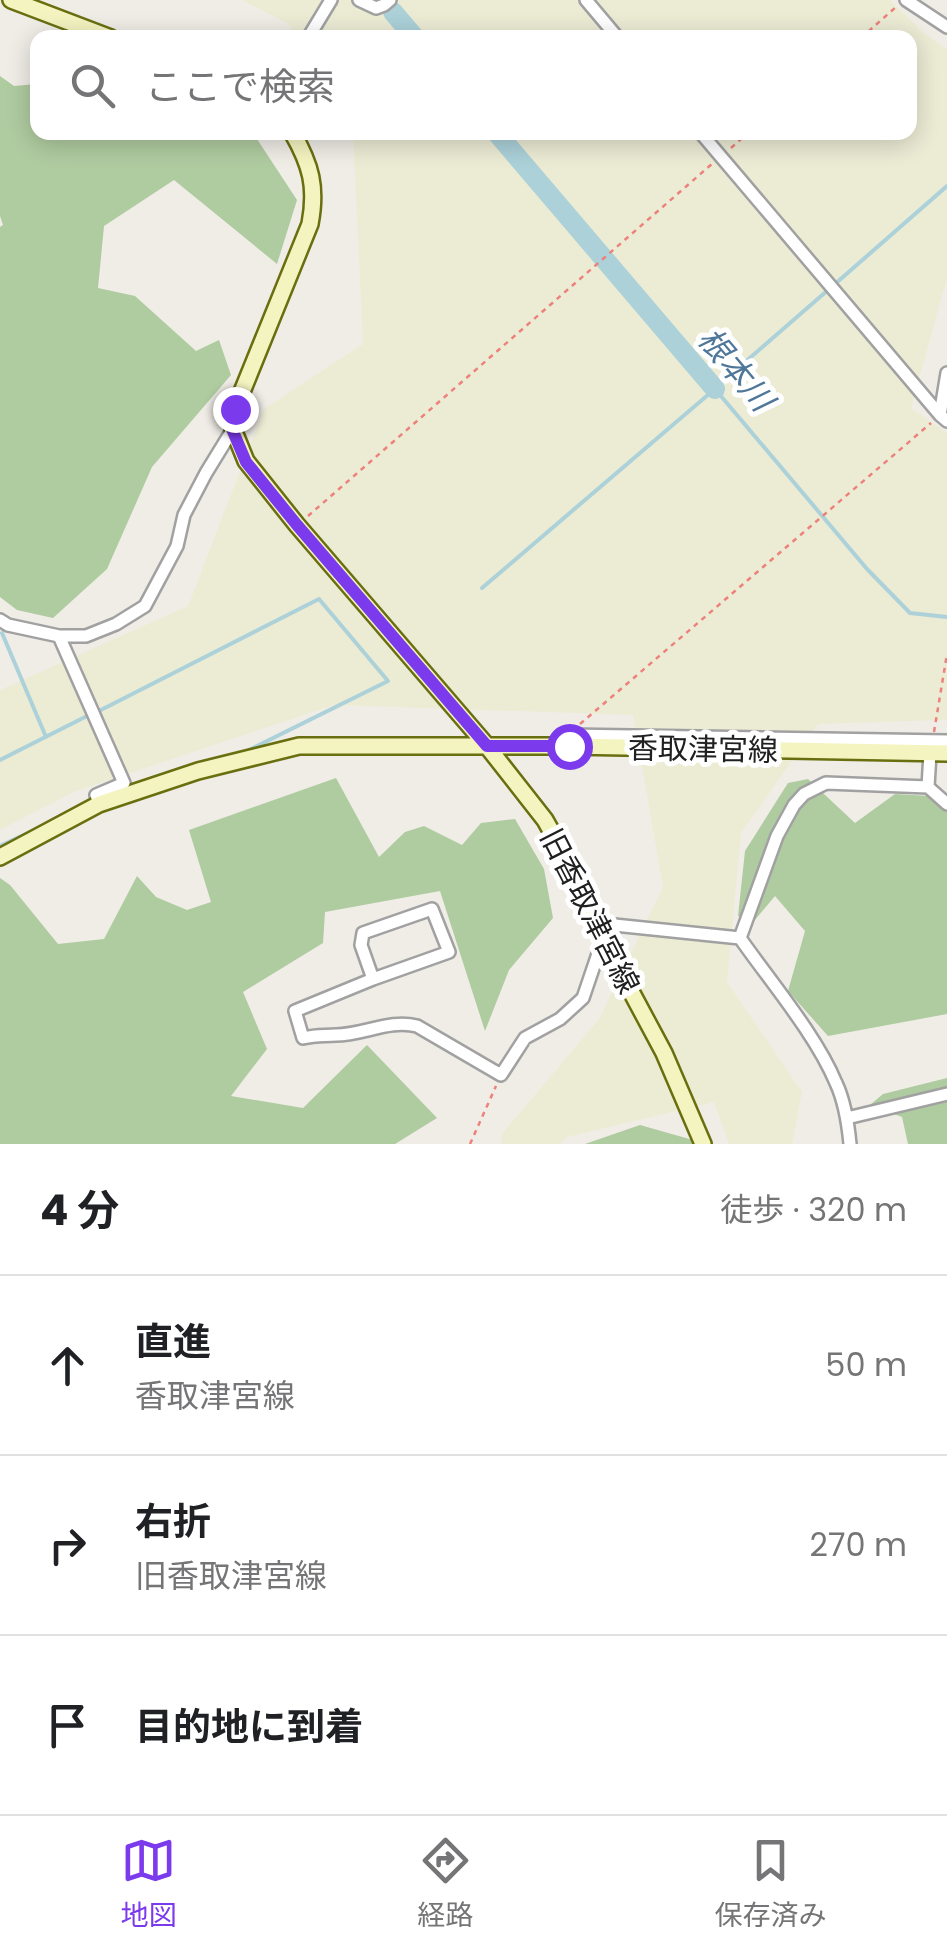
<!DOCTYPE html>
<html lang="ja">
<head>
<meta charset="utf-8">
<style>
	body { margin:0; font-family:Poppins,"Noto Sans JP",sans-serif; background:#f2f2f2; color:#202124 }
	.stop { position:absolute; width:30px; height:30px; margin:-22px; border:8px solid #7c3aed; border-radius:50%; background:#fff }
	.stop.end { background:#7c3aed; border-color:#fff; box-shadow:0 2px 10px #0008 }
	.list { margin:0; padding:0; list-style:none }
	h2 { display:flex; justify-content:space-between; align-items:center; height:130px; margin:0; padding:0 40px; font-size:42px }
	h2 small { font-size:32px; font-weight:400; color:#757577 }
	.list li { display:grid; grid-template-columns:65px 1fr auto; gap:30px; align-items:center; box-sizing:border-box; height:180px; padding:0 40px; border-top:2px solid #e0e0e0 }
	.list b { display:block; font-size:38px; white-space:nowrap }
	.list p { margin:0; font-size:32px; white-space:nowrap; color:#757577 }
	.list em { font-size:32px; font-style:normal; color:#757577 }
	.icon { flex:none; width:55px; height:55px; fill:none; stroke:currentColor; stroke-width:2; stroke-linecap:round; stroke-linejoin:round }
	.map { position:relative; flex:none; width:947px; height:1144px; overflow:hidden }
	.search { position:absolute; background:#fff; box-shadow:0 5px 25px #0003; left:30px; right:30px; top:30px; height:110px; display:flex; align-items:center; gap:25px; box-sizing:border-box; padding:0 35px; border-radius:20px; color:#757577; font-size:38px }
	.sheet { height:670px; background:#fff }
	nav { display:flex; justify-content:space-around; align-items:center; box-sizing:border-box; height:140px; border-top:2px solid #e0e0e0; background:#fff; font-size:28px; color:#757577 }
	nav a { display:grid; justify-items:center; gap:5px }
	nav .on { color:#7c3aed }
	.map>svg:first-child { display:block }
	.farmland { fill:#ececd5 }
	.forest { fill:#afcba0 }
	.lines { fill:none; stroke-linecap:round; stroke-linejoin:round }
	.stream { stroke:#acd1d9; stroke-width:4 }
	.river { stroke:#acd1d9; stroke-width:20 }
	.street-casing { stroke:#a1a1a1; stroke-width:16 }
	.secondary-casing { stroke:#696f0f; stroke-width:20 }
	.path { stroke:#ed817b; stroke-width:2.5; stroke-dasharray:5 5; stroke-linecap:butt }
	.street { stroke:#fff; stroke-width:11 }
	.secondary { stroke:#f4f4c1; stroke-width:15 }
	.route { stroke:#7c3aed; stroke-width:12 }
	.labels { text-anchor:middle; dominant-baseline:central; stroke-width:10; stroke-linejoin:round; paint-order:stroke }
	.street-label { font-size:30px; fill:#202020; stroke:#fff }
	.water-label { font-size:32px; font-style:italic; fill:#4e7799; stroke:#fff }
</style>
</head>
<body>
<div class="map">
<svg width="947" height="1144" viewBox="0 0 947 1144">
	<rect width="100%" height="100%" fill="#f0ede7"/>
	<!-- farmland -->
	<path class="farmland" d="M242 0H890L925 34 947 49V278L911 408 947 433V720L818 724 741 833 727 982 802 1092 792 1144H729L714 1102 567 1137 560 1144H502L501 1135 599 1019 663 887 633 715 334 705 74 792 0 830V690L188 606 264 409 363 344 353 133 910 132V38L297 37 287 23Z"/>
	<!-- forest -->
	<path class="forest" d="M0 76 14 86 37 84 38 132H215L255 136 297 200 277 264 174 180 104 226 98 288 135 296 196 351 219 340 231 375 152 467 107 569 53 618 17 610 0 597V227L3 225 0 216Z
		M336 778 379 857 405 832 424 826 462 845 481 823 515 819 544 869 553 918 509 970 485 1031 440 891 325 912 323 943 243 992 267 1049 231 1096 303 1108 367 1045 437 1118 395 1144H0V878L10 885 58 944 104 939 137 876 156 897 187 910 211 902 189 830Z
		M808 779 855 823 895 794 947 797V1014L828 1036 788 991 805 931 775 896 754 921 738 916 745 851 788 783Z
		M947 1078V1144H908L902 1117 870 1105 883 1094Z
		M640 1125 707 1144H585Z"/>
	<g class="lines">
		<!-- stream -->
		<path class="stream" d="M835 284 947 186
			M721 383 828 290
			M715 389 867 569 910 613 947 617
			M482 588 709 394
			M2 633 46 737
			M97 712 319 599 388 681 243 753
			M0 760 89 715
			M0 846 41 827"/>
		<!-- river -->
		<path class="river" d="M393 12 415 38
			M496 132 715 389"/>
		<defs>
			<path id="street" d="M359 0 376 8 384 5 390 0
				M586 0 618 38
				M906 0 947 27
				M308 38 331 0
				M700 132 940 415 947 421
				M940 415 947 373
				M0 620 8 625 59 636H86L116 624 145 606 177 546 184 515 206 473 233 429
				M59 636 124 783 96 795 99 804
				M567 735 947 741
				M928 787 930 753
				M595 923 740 938C770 981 816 1035 836 1083 845 1102 848 1123 850 1144
				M740 938 777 836 794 805 804 794 826 783 928 787 947 804
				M373 979 361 945 363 933 432 909 449 952 373 979 295 1011 303 1038C316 1035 324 1036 336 1035 363 1035 390 1019 417 1026L501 1075 525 1038 560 1019 583 998 603 939
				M847 1118 947 1094"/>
			<path id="secondary" d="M11 0 111 38
				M292 132C311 165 317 187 310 224L235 409 233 429 246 461 297 525 487 746 545 820 586 893 595 923 603 939 664 1053 703 1144
				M0 857 99 804 198 771 299 746H569L947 753"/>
		</defs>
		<!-- street casing -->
		<use href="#street" class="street-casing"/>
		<!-- secondary casing -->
		<use href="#secondary" class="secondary-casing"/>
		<!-- path -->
		<path class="path" d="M861 38 896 7
			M731 148 749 132
			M308 516 713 163
			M580 724 931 423
			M934 732 947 654
			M470 1144 496 1086"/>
		<!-- street -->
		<use href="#street" class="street"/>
		<!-- secondary -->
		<use href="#secondary" class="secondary"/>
	</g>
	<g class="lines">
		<!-- route -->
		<path class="route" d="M235 409 232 429 246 462 297 525 487 746H569"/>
	</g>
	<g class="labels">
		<!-- street labels -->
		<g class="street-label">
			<text transform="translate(703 749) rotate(1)">香取津宮線</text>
			<text transform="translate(590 911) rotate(63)">旧香取津宮線</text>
		</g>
		<!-- water labels -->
		<g class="water-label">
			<text transform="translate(736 369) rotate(50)">根本川</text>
		</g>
	</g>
</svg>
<div class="stop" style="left:569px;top:746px"></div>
<div class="stop end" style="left:235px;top:409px"></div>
<div class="search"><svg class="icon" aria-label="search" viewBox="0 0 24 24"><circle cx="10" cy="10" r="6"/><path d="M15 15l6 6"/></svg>ここで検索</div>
</div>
<section class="sheet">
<h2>4 分<small>徒歩 · 320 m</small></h2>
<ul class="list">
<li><svg class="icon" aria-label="ahead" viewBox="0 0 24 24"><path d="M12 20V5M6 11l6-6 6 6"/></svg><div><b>直進</b><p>香取津宮線</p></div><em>50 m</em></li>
<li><svg class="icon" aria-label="right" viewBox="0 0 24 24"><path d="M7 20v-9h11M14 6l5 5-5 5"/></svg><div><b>右折</b><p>旧香取津宮線</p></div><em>270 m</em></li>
<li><svg class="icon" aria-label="arrive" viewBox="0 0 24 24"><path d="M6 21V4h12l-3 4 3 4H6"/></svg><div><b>目的地に到着</b></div></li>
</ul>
</section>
<nav>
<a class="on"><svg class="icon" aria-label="map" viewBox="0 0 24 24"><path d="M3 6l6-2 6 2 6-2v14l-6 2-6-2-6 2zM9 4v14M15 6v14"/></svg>地図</a>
<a><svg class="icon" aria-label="directions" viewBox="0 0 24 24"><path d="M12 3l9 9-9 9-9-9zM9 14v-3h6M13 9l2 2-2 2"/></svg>経路</a>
<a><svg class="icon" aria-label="saved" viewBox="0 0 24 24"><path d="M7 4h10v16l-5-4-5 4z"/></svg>保存済み</a>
</nav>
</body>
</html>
